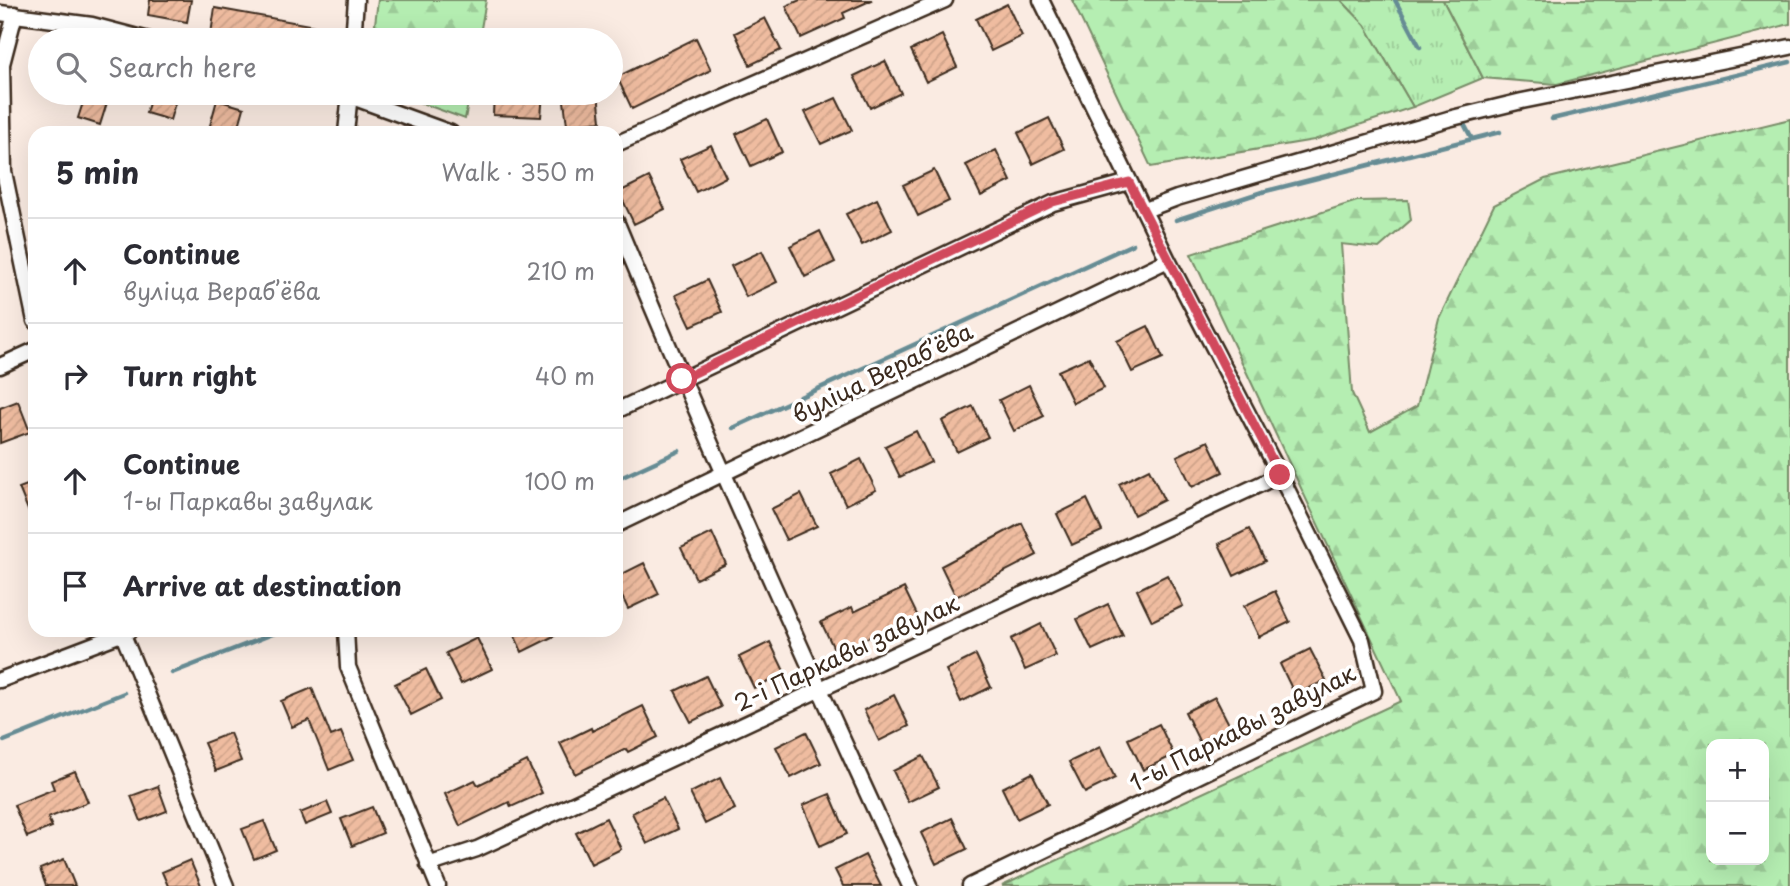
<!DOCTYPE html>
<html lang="en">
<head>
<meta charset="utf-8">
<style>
	body { margin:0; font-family:"Playpen Sans",sans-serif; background:#f7f7f7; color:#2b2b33 }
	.controls { position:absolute; right:21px; bottom:21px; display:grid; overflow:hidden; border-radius:14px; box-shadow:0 7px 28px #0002 }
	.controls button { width:63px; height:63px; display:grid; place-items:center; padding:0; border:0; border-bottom:2px solid #e1e1e2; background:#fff; color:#2b2b33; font:35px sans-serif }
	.stop { position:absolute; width:21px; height:21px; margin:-16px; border:5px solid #d1495b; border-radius:50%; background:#fff }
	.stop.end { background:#d1495b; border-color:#fff; box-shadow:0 2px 7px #0008 }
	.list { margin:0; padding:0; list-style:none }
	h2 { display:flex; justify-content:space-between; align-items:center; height:91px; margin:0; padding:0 28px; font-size:30px }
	h2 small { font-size:23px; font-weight:400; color:#7c7c81 }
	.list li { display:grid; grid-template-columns:46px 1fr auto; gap:21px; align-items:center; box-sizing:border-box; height:105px; padding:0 28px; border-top:2px solid #e1e1e2 }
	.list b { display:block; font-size:26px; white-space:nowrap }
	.list p { margin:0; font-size:23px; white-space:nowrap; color:#7c7c81 }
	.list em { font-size:23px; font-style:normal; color:#7c7c81 }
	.icon { flex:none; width:38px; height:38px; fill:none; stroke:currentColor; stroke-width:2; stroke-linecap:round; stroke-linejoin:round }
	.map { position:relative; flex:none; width:1790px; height:886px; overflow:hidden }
	.search { position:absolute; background:#fff; box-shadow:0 7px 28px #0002; left:28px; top:28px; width:595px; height:77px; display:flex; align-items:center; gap:18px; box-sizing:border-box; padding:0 24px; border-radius:38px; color:#7c7c81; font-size:26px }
	.panel { position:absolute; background:#fff; box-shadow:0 7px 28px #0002; left:28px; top:126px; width:595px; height:511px; border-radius:21px }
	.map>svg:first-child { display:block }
	.grass { fill:url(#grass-tufts); stroke:#788c68; stroke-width:2 }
	.forest { fill:url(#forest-firs); stroke:#788c68; stroke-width:2; fill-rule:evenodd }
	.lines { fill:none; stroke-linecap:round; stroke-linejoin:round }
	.stream { stroke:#668c94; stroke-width:4.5 }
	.building { fill:url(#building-hatch); stroke:#3b2a1e; stroke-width:2 }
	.street-casing { stroke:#3b2a1e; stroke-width:19 }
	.street { stroke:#fff; stroke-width:14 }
	.route { stroke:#d1495b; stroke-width:9 }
	.labels { text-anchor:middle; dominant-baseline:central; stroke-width:7; stroke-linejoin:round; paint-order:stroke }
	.street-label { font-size:23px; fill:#3b2a1e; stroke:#fff }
</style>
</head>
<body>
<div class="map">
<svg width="1790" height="886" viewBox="0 0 1790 886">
	<defs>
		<pattern id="grass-tufts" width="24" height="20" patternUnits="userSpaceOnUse" patternTransform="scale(1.75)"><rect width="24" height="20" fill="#b5eeb2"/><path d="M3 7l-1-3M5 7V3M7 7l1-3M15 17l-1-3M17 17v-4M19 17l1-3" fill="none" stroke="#9dcc99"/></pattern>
		<pattern id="forest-firs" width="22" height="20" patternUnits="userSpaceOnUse" patternTransform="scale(1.75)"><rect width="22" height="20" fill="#b5eeb2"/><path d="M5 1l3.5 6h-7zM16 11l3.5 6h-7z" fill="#9dcc99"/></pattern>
		<pattern id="building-hatch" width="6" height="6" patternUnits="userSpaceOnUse" patternTransform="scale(1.75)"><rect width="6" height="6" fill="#efbca0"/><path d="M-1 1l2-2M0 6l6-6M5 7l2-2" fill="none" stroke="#cea289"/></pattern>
	</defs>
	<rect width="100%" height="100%" fill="#faebe2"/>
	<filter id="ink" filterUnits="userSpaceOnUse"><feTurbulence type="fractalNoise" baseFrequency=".0143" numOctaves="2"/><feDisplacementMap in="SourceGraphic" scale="14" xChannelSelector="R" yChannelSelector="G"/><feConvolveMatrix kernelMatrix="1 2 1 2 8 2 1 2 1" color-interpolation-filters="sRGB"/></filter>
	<g filter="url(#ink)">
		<!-- grass -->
		<path class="grass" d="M1341 0H1443L1483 78 1413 107 1365 25Z"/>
		<!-- forest -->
		<path class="forest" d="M378 0H486L479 40H373Z
			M1072 0H1341L1365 25 1413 107 1314 140 1151 167Z
			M1443 0H1790V24L1557 84 1483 78Z
			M394 93H470L465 119Z
			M1790 119V886H1002L1401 701 1191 254 1357 201 1408 200 1411 220 1379 248 1341 244 1352 393 1370 432 1417 406 1439 318 1494 205 1545 179ZM1711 744H1764V860H1711Z"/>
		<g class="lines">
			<!-- stream -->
			<path class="stream" d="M1395 0 1420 47
				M1552 119 1790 62
				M1464 124 1472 139
				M1176 220 1262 192 1500 132
				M733 428 1133 244
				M616 480 679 451
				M172 673 283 630
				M4 741 124 693"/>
		</g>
		<!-- building -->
		<path class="building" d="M150 0H191L187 22 148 15Z
			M800 0H872L843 13 845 18 801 38 786 6Z
			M1007 4 1022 36 991 51 976 19Z
			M215 8 315 26 312 40H210Z
			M765 18 781 50 750 65 735 33Z
			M942 35 957 67 926 82 911 50Z
			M696 38 711 70 632 109 617 77Z
			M885 61 901 93 870 108 854 76Z
			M86 93H110L100 125 78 118Z
			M152 93H178L170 120 146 113Z
			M494 93H543L541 117 493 115Z
			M563 93H598L601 121 567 125Z
			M836 98 852 130 821 144 805 112Z
			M217 100 244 108 237 133H221L209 129Z
			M1049 118 1064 149 1033 164 1018 133Z
			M767 119 782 152 751 166 736 134Z
			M711 145 726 177 696 192 680 159Z
			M996 150 1011 181 981 196 966 165Z
			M934 170 949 201 918 216 903 185Z
			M649 177 665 209 634 224 619 192Z
			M877 199 892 230 862 245 846 214Z
			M820 231 835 262 805 277 790 246Z
			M762 251 777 282 746 297 731 266Z
			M707 280 722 312 691 326 676 295Z
			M1148 326 1163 358 1132 372 1117 341Z
			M1089 357 1104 388 1073 403 1058 371Z
			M1029 385 1044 416 1014 431 999 400Z
			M18 401 30 432 0 443V408Z
			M973 406 988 437 957 452 942 421Z
			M916 431 931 462 900 477 885 446Z
			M1208 441 1223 472 1192 487 1177 456Z
			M861 459 876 490 846 505 831 474Z
			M1149 469 1164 500 1134 515 1119 484Z
			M35 482V527L19 488Z
			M801 494 817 526 786 540 771 509Z
			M1087 499 1102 531 1072 545 1057 514Z
			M1022 523 1037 555 956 597 941 566Z
			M1249 529 1265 561 1234 576 1219 544Z
			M712 533 726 564 696 579 681 548Z
			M644 563 659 594 628 609 616 584V577Z
			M1167 575 1183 606 1152 621 1137 590Z
			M904 588 919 619 889 634 886 629 836 653 821 622 852 607 854 612Z
			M1275 591 1290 622 1259 637 1244 606Z
			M1108 604 1123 636 1092 650 1077 619Z
			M1041 624 1056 656 1025 670 1011 639Z
			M512 630H566L522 652Z
			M477 638 492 669 461 684 446 653Z
			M770 642 785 673 754 688 739 657Z
			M1310 649 1326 680 1295 695 1280 664Z
			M976 655 991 687 961 702 946 670Z
			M426 669 441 700 411 715 395 684Z
			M706 676 721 707 691 722 675 691Z
			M312 688 331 736 341 732 353 760 329 770 309 720 292 727 281 701Z
			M894 695 909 726 879 741 864 710Z
			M1215 697 1231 728 1200 743 1185 712Z
			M643 706 658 737 628 752 626 749 575 774 560 743 591 728 592 731Z
			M1159 724 1174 755 1143 770 1128 739Z
			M806 732 821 763 791 778 776 747Z
			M230 733 241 761 216 771 204 743Z
			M1100 747 1115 778 1085 793 1069 762Z
			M923 756 939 787 908 802 893 771Z
			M527 761 542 793 511 807 509 802 460 826 445 794 475 780 478 785Z
			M75 771 88 802 48 818 52 827 27 837 14 805 54 789 51 781Z
			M1032 773 1048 804 1017 819 1002 788Z
			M720 778 735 809 705 824 690 793Z
			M158 786 167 811 141 821 131 796Z
			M830 794 847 834 820 846 803 805Z
			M663 798 678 829 647 844 632 813Z
			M327 802 332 814 305 825 300 813Z
			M372 807 383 833 352 846 341 819Z
			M606 818 621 849 591 864 576 833Z
			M952 818 967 849 936 864 921 833Z
			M264 821 276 850 254 859 242 829Z
			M865 855 881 886H843L835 870Z
			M64 859 75 886H46L40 869Z
			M190 860 201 886H168L162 872Z"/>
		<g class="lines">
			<defs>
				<path id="street" d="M0 13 92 25 149 40
					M15 14 2 64 4 172 35 321
					M353 40 356 0
					M341 93 451 133
					M346 133 350 93
					M616 144 945 0
					M1145 210 1177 198 1448 119 1522 101 1790 47
					M616 221C709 445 808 666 910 886
					M0 366 35 350
					M616 411 1053 203 1129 182
					M616 525 1168 260
					M121 630 226 886
					M346 630 348 667 438 886
					M0 680 129 631
					M428 865 477 849 1280 475
					M970 886 1374 691 1362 640 1280 475 1168 260 1041 0"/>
			</defs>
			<!-- street casing -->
			<use href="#street" class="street-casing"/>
			<!-- street -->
			<use href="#street" class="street"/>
		</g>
	</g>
	<g class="lines" filter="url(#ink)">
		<!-- route -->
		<path class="route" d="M682 379 1053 202 1129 182 1280 475"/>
	</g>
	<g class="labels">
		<!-- street labels -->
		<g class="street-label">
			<text transform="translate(882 372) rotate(-26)">вуліца Верабʼёва</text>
			<text transform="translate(846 652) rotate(-25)">2-і Паркавы завулак</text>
			<text transform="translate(1242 727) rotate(-27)">1-ы Паркавы завулак</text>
		</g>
	</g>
</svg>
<div class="controls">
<button>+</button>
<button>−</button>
</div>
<div class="stop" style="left:682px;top:379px"></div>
<div class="stop end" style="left:1280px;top:475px"></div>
<div class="search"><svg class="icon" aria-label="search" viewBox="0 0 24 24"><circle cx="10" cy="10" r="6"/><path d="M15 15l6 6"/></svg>Search here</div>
<section class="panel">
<h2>5 min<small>Walk · 350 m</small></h2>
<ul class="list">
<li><svg class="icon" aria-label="ahead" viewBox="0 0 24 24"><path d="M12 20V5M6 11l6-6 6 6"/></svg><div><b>Continue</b><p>вуліца Верабʼёва</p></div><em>210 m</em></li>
<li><svg class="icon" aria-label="right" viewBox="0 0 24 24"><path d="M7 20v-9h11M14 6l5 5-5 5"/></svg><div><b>Turn right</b></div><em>40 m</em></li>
<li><svg class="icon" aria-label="ahead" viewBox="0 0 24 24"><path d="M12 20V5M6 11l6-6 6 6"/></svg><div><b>Continue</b><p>1-ы Паркавы завулак</p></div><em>100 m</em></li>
<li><svg class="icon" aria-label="arrive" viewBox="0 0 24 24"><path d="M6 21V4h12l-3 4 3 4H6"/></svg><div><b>Arrive at destination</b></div></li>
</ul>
</section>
</div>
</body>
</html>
